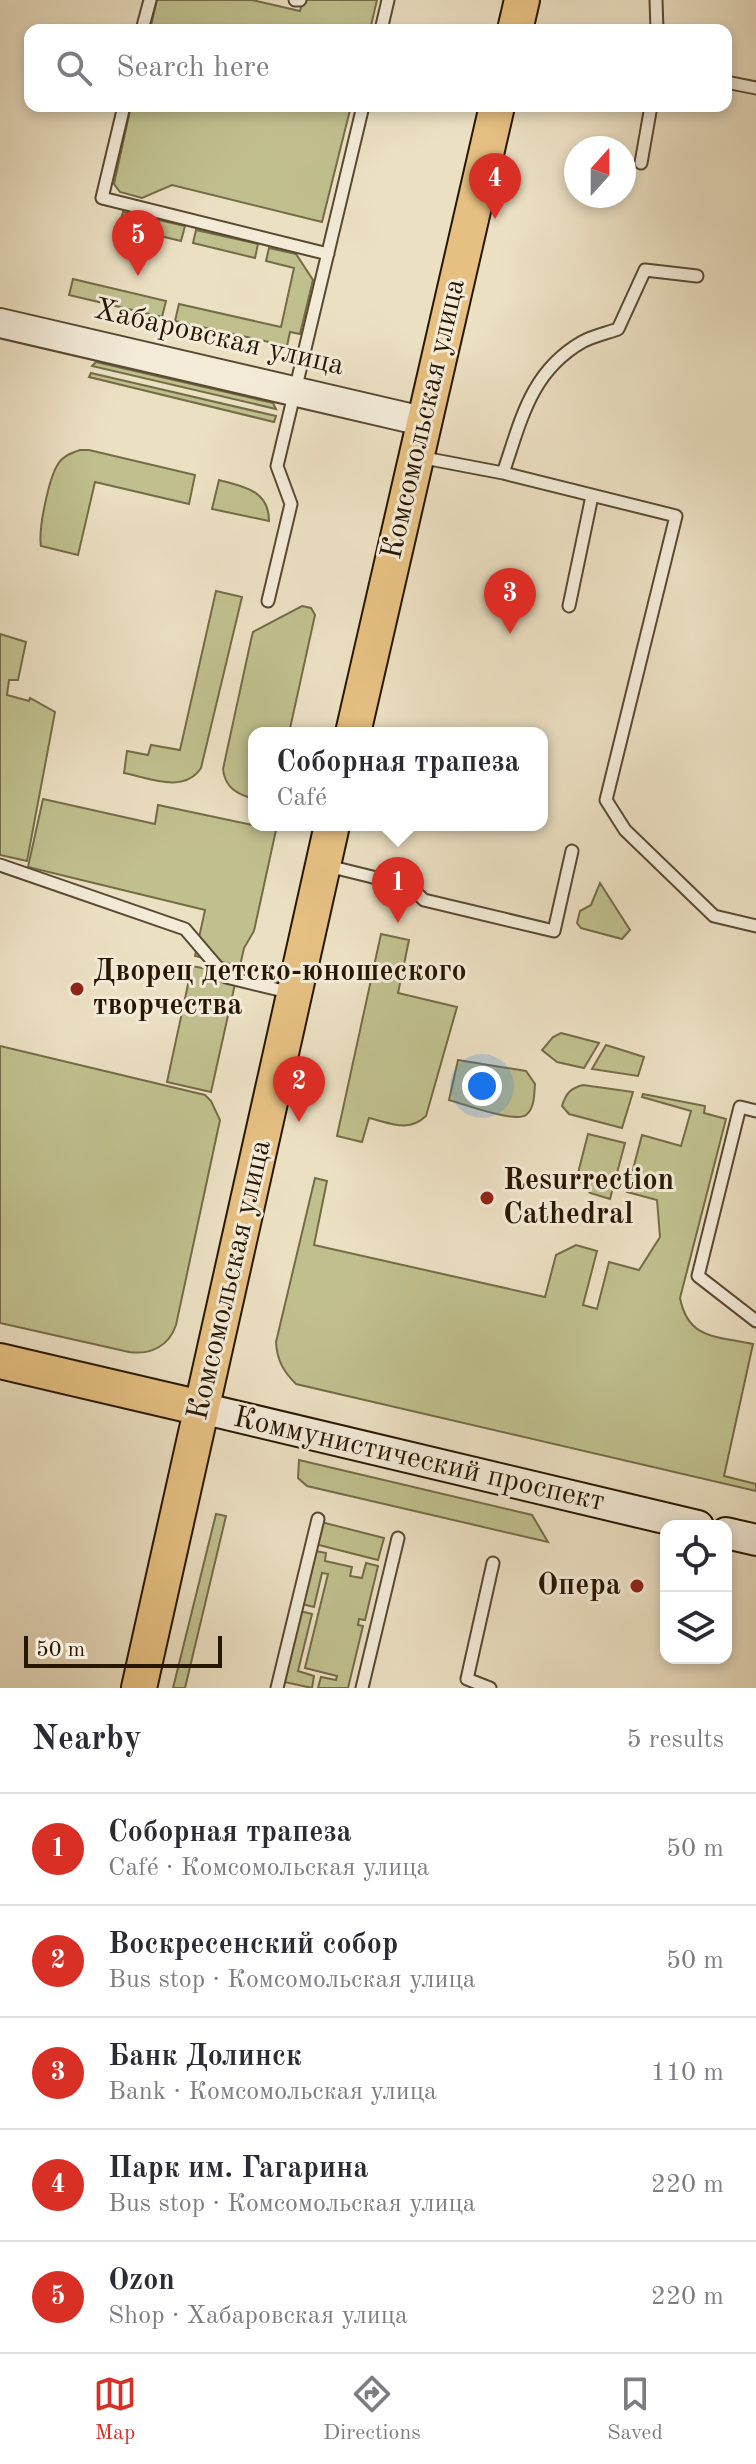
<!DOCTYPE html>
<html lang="en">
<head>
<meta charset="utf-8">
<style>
	body { margin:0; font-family:"Old Standard TT",serif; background:#f2f2f3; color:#2b2b33 }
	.controls { position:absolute; right:24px; bottom:24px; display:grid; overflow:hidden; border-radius:16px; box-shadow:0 4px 12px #0003 }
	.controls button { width:72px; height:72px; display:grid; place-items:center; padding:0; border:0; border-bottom:2px solid #e1e1e2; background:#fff; color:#2b2b33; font:40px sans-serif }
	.compass { position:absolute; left:564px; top:136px; width:72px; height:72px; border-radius:50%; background:#fff; box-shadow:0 4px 12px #0003; rotate:21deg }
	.scale { position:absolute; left:24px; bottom:20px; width:198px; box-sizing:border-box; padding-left:8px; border:4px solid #281700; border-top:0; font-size:22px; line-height:28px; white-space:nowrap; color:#281700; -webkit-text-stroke:6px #f3ebd8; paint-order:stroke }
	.you { position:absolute; left:482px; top:1086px; width:28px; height:28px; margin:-20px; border:6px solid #fff; border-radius:50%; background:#1a73e8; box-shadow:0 0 0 12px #1a73e833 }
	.badge { display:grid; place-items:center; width:52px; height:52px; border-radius:50%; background:#d93025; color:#fff; font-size:26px; font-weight:700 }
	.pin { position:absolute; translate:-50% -66px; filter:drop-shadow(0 2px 4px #0008) }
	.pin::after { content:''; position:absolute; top:42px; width:28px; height:24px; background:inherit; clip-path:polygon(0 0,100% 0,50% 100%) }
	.popup { position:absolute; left:248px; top:727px; width:300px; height:104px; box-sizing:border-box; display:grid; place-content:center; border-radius:16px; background:#fff; filter:drop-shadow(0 2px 6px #0005); font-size:26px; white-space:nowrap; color:#7c7c81 }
	.popup b { font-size:30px; color:#2b2b33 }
	.popup::after { content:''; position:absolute; left:50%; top:100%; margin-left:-16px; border:16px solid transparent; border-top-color:#fff }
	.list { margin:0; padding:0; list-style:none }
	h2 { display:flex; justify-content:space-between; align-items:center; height:104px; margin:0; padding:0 32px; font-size:34px }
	h2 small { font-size:26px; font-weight:400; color:#7c7c81 }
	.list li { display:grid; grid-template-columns:52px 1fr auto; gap:24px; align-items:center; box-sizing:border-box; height:112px; padding:0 32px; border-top:2px solid #e1e1e2 }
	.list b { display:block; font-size:30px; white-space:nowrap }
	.list p { margin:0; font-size:26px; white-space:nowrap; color:#7c7c81 }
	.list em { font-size:26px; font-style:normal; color:#7c7c81 }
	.icon { flex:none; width:44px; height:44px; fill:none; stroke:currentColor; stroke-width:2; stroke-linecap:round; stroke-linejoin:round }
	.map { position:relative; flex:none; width:756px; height:1688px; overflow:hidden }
	.search { position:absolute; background:#fff; box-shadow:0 4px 12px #0003; left:24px; right:24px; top:24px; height:88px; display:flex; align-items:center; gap:20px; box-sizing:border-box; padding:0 28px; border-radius:16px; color:#7c7c81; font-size:30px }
	.sheet { height:664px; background:#fff }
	nav { display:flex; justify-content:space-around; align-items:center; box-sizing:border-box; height:112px; border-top:2px solid #e1e1e2; background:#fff; font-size:22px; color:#7c7c81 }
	nav a { display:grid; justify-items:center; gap:4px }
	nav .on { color:#d93025 }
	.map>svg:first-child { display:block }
	.green { fill:#c0c08e; stroke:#746c47; stroke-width:2 }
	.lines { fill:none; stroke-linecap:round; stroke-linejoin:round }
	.service-casing { stroke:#594931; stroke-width:15 }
	.tertiary-casing { stroke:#594931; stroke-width:32 }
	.secondary-casing { stroke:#281700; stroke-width:34 }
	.primary-casing { stroke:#281700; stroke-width:38 }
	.service { stroke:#f3ebd8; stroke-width:11 }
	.tertiary { stroke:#f3ebd8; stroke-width:28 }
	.secondary { stroke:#f3ebd8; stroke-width:30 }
	.primary { stroke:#e6c082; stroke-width:34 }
	.poi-dot { fill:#8f2418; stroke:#f3ebd8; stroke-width:3 }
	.labels { text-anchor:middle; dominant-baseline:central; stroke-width:6; stroke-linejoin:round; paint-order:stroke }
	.street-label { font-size:30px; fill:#281700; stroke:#f3ebd8 }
	.poi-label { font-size:30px; font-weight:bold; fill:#281700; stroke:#f3ebd8; text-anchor:start }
</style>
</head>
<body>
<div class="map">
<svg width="756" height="1688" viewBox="0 0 756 1688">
	<rect width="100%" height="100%" fill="#ece0c3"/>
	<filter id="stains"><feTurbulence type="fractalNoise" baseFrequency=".0025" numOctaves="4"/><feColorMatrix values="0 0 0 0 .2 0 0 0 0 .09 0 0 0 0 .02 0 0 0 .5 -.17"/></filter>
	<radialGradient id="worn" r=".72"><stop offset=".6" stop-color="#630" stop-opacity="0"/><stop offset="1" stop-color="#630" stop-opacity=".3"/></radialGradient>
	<!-- green -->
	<path class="green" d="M157 0H252L300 11 303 0H377L370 30H150Z
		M131 106H351L322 222 172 185 142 198 120 192 114 184Z
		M123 212 185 226 181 241 119 226Z
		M196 230 258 244 255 258 193 243Z
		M269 248 296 254 313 280 300 334 290 332 287 346 175 321 179 304 281 327 294 268 266 261Z
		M73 279 166 301 162 317 69 295Z
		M96 362 273 403 276 409 92 366Z
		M91 373 276 416 274 422 89 377Z
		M80 450H89L195 475 189 504 95 482 78 555 41 546C38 529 49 478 58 464 63 456 71 453 80 450Z
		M219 480C244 487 269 490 269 521L212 509Z
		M216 591 242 597 201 768C184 794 149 778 124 773L127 751 148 755 151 745 180 750Z
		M302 606 311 608 315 615 289 733H254V799C237 794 225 788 223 769L251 640 253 632Z
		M0 634 26 642 18 680H9L7 695 29 701 30 698 55 712 27 861 0 855Z
		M43 799 155 824 158 805 276 830 254 931 244 948 240 966 195 956 205 910 28 867Z
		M600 883 630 930 622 939 581 928 577 923 580 911 591 905Z
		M381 934 409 940 398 993 457 1007 426 1116C408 1133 391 1123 369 1118L362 1142 337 1136Z
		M192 966 237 975 211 1092 167 1082Z
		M561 1033 599 1043 584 1068 557 1062 542 1050 553 1037Z
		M606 1045 644 1057 638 1076 592 1069Z
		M0 1046 205 1095 211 1101 220 1120 176 1325C169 1346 151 1355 129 1352L0 1323Z
		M458 1060 526 1071 535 1084C534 1094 535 1108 526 1115 515 1123 463 1104 449 1100Z
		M583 1085 633 1092 622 1128 569 1114 562 1106C566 1093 571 1088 583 1085Z
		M643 1094 705 1106 704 1113 726 1119 680 1298C688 1340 717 1336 753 1344L724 1476 756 1484V1491L296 1384C284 1372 277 1361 276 1342L315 1178 327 1181 314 1245 545 1297 556 1255 576 1245 597 1251 583 1305 597 1309 609 1262 639 1270 660 1237 657 1200 627 1192 642 1135 681 1146 691 1111 642 1097Z
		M588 1134 625 1143 610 1199 590 1193 577 1177Z
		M299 1460 532 1515 548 1542 307 1486 298 1478Z
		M216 1514 226 1516 185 1688H173Z
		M317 1521 384 1538 378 1560 311 1543Z
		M311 1550 326 1553 325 1561 352 1567 350 1576 362 1578 366 1563 378 1566 365 1620 359 1619 358 1625 363 1626 348 1688H318L321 1677 336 1680 337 1676 305 1668 328 1574 322 1573 314 1607 298 1603Z
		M296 1610 312 1614 298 1671 314 1676 312 1688 280 1681Z"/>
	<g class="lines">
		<defs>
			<path id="service" d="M295 0H300
				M656 0 657 30
				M142 30 150 0
				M381 30 388 0
				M726 82 756 88
				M124 106 102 198 328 254
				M641 163 651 106
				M419 457 503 473 676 516 606 800 625 830 714 916 756 926
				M503 473C521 421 530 372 582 342 593 336 607 333 618 329L645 270 697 276
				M268 601 291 504 277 466 363 106
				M569 606 592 496
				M0 865 185 929 226 977 292 993
				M328 866 409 886 424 900 554 931 572 851
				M756 1111 740 1107 698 1276 756 1321
				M277 1688 318 1519
				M362 1688 398 1538
				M490 1688 467 1679 493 1563"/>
			<path id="tertiary" d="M0 323 422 421"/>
			<path id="secondary" d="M201 1408 698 1526
				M726 1533 756 1540"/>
			<path id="primary" d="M515 30 522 0
				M353 733 497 106
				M0 1361 201 1408
				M139 1688 332 825"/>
		</defs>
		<!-- service casing -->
		<use href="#service" class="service-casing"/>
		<!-- tertiary casing -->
		<use href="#tertiary" class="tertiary-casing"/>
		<!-- secondary casing -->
		<use href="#secondary" class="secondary-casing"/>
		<!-- primary casing -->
		<use href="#primary" class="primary-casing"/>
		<!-- service -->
		<use href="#service" class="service"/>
		<!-- tertiary -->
		<use href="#tertiary" class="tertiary"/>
		<!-- secondary -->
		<use href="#secondary" class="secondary"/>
		<!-- primary -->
		<use href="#primary" class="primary"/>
	</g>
	<!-- markers -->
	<g class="poi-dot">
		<circle cx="77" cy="989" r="8"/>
		<circle cx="487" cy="1198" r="8"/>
		<circle cx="637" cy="1586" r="8"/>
	</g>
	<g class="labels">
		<!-- street labels -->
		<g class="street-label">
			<text transform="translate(219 338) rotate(13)">Хабаровская улица</text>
			<text transform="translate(424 419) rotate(-77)">Комсомольская улица</text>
			<text transform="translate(230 1280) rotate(-77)">Комсомольская улица</text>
			<text transform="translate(419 1460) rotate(13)">Коммунистический проспект</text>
		</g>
		<!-- poi labels -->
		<g class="poi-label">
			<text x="93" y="972">Дворец детско-юношеского<tspan x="93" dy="34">творчества</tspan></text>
			<text x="503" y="1181">Resurrection<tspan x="503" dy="34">Cathedral</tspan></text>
			<text x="621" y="1586" text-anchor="end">Опера</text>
		</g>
	</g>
	<rect width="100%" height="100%" filter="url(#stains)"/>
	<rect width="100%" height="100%" fill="url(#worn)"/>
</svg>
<div class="controls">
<button><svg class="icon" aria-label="locate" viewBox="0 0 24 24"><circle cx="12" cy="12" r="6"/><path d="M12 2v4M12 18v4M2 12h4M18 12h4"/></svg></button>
<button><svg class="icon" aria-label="layers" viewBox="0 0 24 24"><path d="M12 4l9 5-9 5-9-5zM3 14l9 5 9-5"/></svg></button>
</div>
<svg class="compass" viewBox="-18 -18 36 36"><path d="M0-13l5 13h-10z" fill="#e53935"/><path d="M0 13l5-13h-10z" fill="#7c7c81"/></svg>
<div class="scale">50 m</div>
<div class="you"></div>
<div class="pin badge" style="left:398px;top:923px">1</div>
<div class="popup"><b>Соборная трапеза</b>Café</div>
<div class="pin badge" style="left:299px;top:1122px">2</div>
<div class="pin badge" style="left:510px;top:634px">3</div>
<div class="pin badge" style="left:495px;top:219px">4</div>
<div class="pin badge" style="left:138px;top:276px">5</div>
<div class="search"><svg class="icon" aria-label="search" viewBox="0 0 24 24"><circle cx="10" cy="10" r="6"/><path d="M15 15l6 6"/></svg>Search here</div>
</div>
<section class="sheet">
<h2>Nearby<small>5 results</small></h2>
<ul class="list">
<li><span class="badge">1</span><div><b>Соборная трапеза</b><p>Café · Комсомольская улица</p></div><em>50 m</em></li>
<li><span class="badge">2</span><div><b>Воскресенский собор</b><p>Bus stop · Комсомольская улица</p></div><em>50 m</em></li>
<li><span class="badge">3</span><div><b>Банк Долинск</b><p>Bank · Комсомольская улица</p></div><em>110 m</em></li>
<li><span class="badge">4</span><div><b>Парк им. Гагарина</b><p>Bus stop · Комсомольская улица</p></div><em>220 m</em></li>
<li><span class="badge">5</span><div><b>Ozon</b><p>Shop · Хабаровская улица</p></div><em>220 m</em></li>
</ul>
</section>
<nav>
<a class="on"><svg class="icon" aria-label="map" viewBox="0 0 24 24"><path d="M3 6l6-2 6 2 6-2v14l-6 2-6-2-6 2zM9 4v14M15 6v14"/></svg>Map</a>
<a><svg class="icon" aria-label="directions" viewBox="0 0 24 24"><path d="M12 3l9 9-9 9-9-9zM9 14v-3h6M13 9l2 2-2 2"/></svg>Directions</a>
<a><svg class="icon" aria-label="saved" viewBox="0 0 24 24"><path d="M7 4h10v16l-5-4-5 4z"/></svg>Saved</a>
</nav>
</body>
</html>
